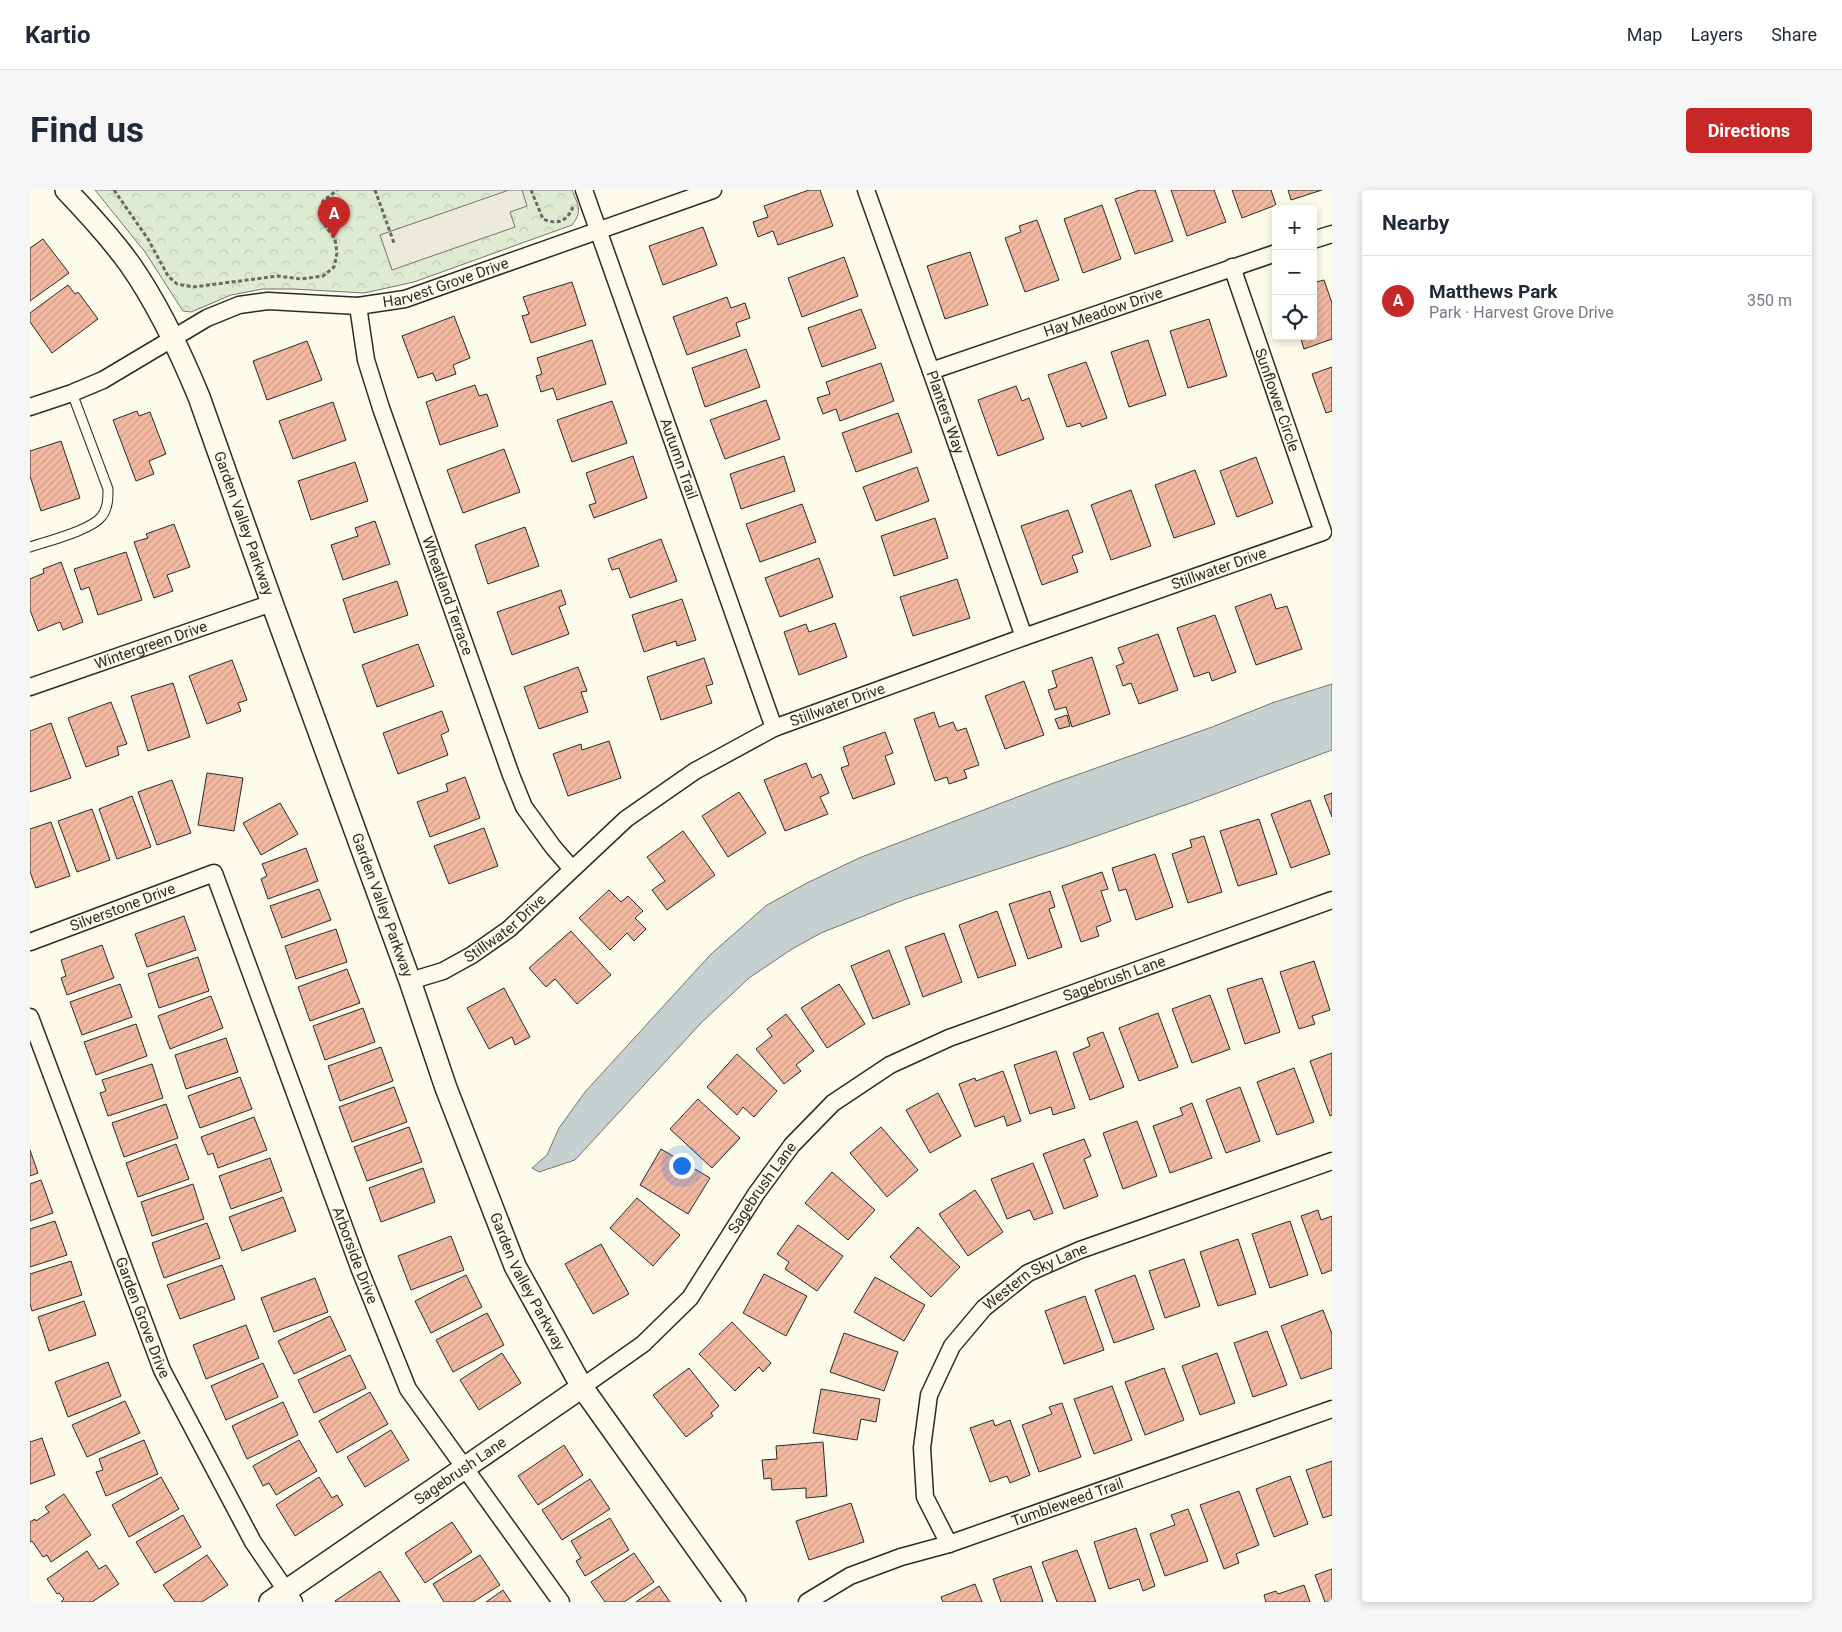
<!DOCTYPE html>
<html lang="en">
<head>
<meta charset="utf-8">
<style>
	body { margin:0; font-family:Roboto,sans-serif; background:#f6f6f7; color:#1f2937 }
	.controls { position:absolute; right:15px; top:15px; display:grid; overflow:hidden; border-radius:5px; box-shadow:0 2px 8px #0003 }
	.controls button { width:45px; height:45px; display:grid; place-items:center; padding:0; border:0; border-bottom:1px solid #e0e1e3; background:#fff; color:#1f2937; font:25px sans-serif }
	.you { position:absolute; left:651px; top:975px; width:18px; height:18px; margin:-12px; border:4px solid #fff; border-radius:50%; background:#1a73e8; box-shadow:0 0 0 8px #1a73e833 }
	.badge { display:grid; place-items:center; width:32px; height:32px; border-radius:50%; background:#c62828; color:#fff; font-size:16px; font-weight:700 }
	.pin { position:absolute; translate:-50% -41px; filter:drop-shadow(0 1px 2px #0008) }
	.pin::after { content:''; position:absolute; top:26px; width:18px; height:15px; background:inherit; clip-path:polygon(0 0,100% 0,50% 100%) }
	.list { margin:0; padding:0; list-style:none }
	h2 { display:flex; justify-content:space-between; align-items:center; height:65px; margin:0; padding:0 20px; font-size:21px }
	h2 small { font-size:16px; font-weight:400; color:#747a83 }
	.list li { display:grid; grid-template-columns:32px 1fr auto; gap:15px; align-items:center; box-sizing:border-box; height:90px; padding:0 20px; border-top:1px solid #e0e1e3 }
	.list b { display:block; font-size:19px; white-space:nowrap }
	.list p { margin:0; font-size:16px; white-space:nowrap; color:#747a83 }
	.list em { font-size:16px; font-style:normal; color:#747a83 }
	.icon { flex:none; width:28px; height:28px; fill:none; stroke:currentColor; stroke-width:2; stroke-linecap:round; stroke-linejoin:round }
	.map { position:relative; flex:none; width:1302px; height:1412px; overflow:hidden; border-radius:5px }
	header { display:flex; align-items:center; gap:30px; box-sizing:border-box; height:70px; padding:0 25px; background:#fff; border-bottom:1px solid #e0e1e3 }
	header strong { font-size:24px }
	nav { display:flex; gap:28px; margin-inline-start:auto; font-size:18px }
	.intro { display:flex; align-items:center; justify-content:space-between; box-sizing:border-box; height:120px; padding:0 30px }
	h1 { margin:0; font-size:35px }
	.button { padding:12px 22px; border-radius:5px; background:#c62828; color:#fff; font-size:18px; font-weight:700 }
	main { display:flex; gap:30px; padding:0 30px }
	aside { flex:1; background:#fff; border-radius:5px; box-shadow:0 2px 8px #0003 }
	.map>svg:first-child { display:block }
	.park { fill:url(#park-crowns); stroke:#74746e }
	.parking { fill:#eceadb; stroke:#74746e }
	.water { fill:#c7d0d0; stroke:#74746e }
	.building { fill:url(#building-hatch); stroke:#2b2b2b }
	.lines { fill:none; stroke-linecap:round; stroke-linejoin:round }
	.service-casing { stroke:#2b2b2b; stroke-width:11 }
	.minor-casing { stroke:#2b2b2b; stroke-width:19 }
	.tertiary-casing { stroke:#2b2b2b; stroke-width:24 }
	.path { stroke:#6a6964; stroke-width:3; stroke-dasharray:4 2.5; stroke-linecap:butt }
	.service { stroke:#fdfbea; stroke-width:9 }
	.minor { stroke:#fdfbea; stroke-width:16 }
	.tertiary { stroke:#fdfbea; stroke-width:21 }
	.labels { text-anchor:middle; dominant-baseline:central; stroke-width:4; stroke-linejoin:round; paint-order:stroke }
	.street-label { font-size:15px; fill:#2b2b2b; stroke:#fdfbea }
</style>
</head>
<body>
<header>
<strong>Kartio</strong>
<nav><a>Map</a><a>Layers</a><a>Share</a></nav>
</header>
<div class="intro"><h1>Find us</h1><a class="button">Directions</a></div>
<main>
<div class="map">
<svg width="1302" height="1412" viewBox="0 0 1302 1412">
	<defs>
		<pattern id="park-crowns" width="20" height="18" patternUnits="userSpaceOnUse" patternTransform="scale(1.25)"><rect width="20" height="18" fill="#deebd1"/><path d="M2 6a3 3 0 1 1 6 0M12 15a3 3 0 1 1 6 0" fill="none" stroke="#bfcab4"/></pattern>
		<pattern id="building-hatch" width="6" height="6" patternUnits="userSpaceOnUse" patternTransform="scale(1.25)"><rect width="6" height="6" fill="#f2b8a0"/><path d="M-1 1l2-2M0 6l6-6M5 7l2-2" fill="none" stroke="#d09e8a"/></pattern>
	</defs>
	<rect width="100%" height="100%" fill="#fdfbea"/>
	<!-- park -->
	<path class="park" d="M65 0H542C548 15 553 21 542 35L384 92 334 103 263 99H233L201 105 161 122 153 121 115 62Z"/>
	<!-- parking -->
	<path class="parking" d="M479 0H492L497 16 480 22 485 37 362 80 350 45Z"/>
	<!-- water -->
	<path class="water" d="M1302 494V560L1169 610 1035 657 876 709 791 743 762 759 719 788 671 833 545 970 509 982 502 978 517 965 529 938 555 902 681 764 737 715 777 693 829 668 1021 594 1182 537 1242 513Z"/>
	<!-- building -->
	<path class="building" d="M779 0H790L803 36 748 55 743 41 728 47 723 32 738 27 734 16Z
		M1110 0H1125L1143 51 1105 64 1085 9Z
		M1141 0H1184L1196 32 1157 46Z
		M1202 0H1241L1246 15 1212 28Z
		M1258 0H1292L1261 10Z
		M1072 15 1091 69 1053 83 1034 29Z
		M1007 30 1029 90 995 102 975 48 991 42 989 36Z
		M673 37 687 75 633 95 619 56Z
		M13 49 39 83 0 111V58Z
		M940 62 958 115 915 129 897 76Z
		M814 67 828 106 772 127 758 88Z
		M1294 90 1302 113V149L1274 159 1270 146H1283V93Z
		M542 92 556 135 501 153 492 126 499 124 493 107Z
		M38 95 45 104 48 102 68 129 22 163 0 132V123Z
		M697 107 701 118 715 113 720 128 706 133 710 146 657 165 643 127Z
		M831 119 846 158 792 177 778 138Z
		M424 126 440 168 423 175 426 184 406 191 403 183 388 188 372 146Z
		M1179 129 1197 186 1158 198 1140 141Z
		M562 150 576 194 527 210 523 198 511 202 506 186 512 184 507 168Z
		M1118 150 1136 205 1099 217 1081 162Z
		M277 151 292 190 237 210 223 171Z
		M716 159 730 197 675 217 662 178Z
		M1056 172 1077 228 1052 237 1050 233 1037 237 1018 185Z
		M851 173 864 211 810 231 806 219 793 224 787 208 800 204 796 192Z
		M1302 177V221L1296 223 1282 184Z
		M445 195 449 206 457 204 468 236 410 255 396 212Z
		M986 196 992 211 999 208 1014 249 968 266 948 210Z
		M736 210 750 249 695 269 680 230Z
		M582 211 597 253 542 272 527 230Z
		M303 212 316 250 263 269 249 231Z
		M107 221 109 226 120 222 136 264 119 271 124 284 106 291 83 230Z
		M868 223 882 262 826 282 812 243Z
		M31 251 50 308 11 321 0 286V261Z
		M474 259 490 302 433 323 417 280Z
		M603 266 617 308 564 328 559 315 566 313 556 283Z
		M754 266 765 301 711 319 700 284Z
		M1226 267 1243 313 1207 327 1190 281Z
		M325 272 338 311 281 330 268 291Z
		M887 277 899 311 846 331 833 297Z
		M1165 280 1185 334 1144 348 1125 295Z
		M1101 300 1121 356 1081 370 1061 315Z
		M772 314 786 352 730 372 716 334Z
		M1038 320 1053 362 1042 366 1048 382 1012 395 991 336Z
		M905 328 918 368 864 386 851 346Z
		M345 331 360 374 313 390 301 355 328 346 325 338Z
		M144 334 160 377 137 385 143 401 124 408 104 352 118 348 116 344Z
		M495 337 509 376 458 394 445 355Z
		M631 349 647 391 600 408 589 378 582 380 578 369Z
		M96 362 112 410 68 425 59 397 51 400 44 379Z
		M789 368 803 407 750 427 735 388Z
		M31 372 53 432 33 440 30 432 8 441 0 420V389L14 383 13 379Z
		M927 389 940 428 883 446 870 407Z
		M367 391 378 425 324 443 313 409Z
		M531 400 536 414 529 417 539 444 482 465 467 422Z
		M1241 404 1246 419 1257 416 1272 459 1226 475 1205 417Z
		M652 409 666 450 647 456 646 451 614 462 602 425Z
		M1185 425 1206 482 1182 491 1179 482 1164 487 1147 438Z
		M805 433 817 467 769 485 754 442 776 434 779 442Z
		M1128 444 1148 500 1109 514 1101 493 1093 496 1086 476 1094 473 1088 458Z
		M388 454 404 496 347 517 332 475Z
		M1062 467 1080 524 1042 537 1036 517 1025 520 1018 500 1027 497 1022 481Z
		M674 468 683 494 676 496 682 513 631 530 617 487Z
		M202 470 217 510 208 513 211 521 177 534 159 486Z
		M548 477 557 501 551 502 558 522 509 539 494 497Z
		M994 491 1014 545 975 559 955 506Z
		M143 493 160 547 118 561 101 506Z
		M81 512 97 554 87 557 89 565 56 577 38 528Z
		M412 521 419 541 411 545 418 565 368 584 353 543Z
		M904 522 909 537 923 532 927 541 936 538 949 575 934 580 937 588 919 594 917 587 905 591 884 529Z
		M1037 525 1040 536 1029 539 1025 529Z
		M21 533 41 588 0 602V541Z
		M855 542 863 563 855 566 865 594 823 609 811 578 819 575 813 557Z
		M579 551 591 588 538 606 523 564 551 554 552 560Z
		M776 573 782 588 791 584 799 603 790 607 798 624 755 641 734 590Z
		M177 583 213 588 204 641 168 635Z
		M435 587 450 628 400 647 387 612 418 601 416 594Z
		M142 590 161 643 127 655 108 602Z
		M709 602 736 643 698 667 672 626Z
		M1302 603V627L1294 606Z
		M102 606 121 657 87 669 69 619Z
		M1280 610 1300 664 1261 678 1241 624Z
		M250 613 268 644 231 665 213 633Z
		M62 619 80 670 47 682 28 631Z
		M1229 629 1247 684 1208 696 1190 641Z
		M21 632 40 686 6 698 0 682V639Z
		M454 638 468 676 419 694 404 656Z
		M653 641 685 685 637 720 622 700 635 691 617 667Z
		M1174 646 1192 702 1158 713 1142 664 1162 657 1160 650Z
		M276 658 288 691 238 709 231 689 237 686 232 674Z
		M1125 664 1143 717 1106 730 1096 699 1089 701 1082 678Z
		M1072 682 1078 699 1071 701 1081 731 1066 737 1069 746 1051 752 1032 696Z
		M289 699 301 730 252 748 240 716Z
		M579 700 591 712 598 706 613 721 605 728 616 739 604 751 597 743 580 760 549 728Z
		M1020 701 1025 717 1019 719 1032 757 998 769 979 714Z
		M967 721 986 775 948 788 929 735Z
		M154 726 166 760 117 777 105 744Z
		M306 739 317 772 266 789 255 756Z
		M541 741 581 785 547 814 525 789 516 797 499 778Z
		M914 743 932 792 893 807 875 757Z
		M72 755 84 788 37 805 31 788 36 786 31 770Z
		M859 760 880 814 843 829 821 776Z
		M168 767 179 801 129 818 118 784Z
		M1284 771 1300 820 1282 826 1285 834 1269 839 1250 782Z
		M317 779 330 813 280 831 268 797Z
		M1232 788 1250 842 1215 854 1197 799Z
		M90 794 102 827 52 845 40 812Z
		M809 794 835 834 797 858 771 818Z
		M474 798 500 847 485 855 482 847 459 859 437 818Z
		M1180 805 1200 859 1162 873 1142 819Z
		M181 806 193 838 140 859 128 826Z
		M333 818 345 852 295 870 283 836Z
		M1128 823 1148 877 1109 891 1089 838Z
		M756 824 784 861 766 875 771 881 754 894 726 859 742 846 737 839Z
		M106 834 117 866 66 885 54 852Z
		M1073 842 1094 897 1060 910 1043 863 1060 856 1057 848Z
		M196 848 208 882 156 899 145 865Z
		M351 857 363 891 310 911 298 876Z
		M1026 861 1045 918 1023 925 1021 917 1000 924 984 875Z
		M1302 863V925L1300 926 1280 871Z
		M707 864 747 901 724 927 713 917 707 925 677 897Z
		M122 874 133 908 78 926 70 903 76 901 72 890Z
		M1264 878 1284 932 1247 945 1227 892Z
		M973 881 991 931 977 936 974 926 945 937 929 894 945 888 946 891Z
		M210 887 222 919 170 938 158 906Z
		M364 897 377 932 322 952 309 917Z
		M1210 897 1230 951 1196 963 1176 910Z
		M908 903 931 946 900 963 876 920Z
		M668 909 710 948 682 978 640 939Z
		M1162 913 1182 968 1140 983 1123 936 1153 925 1150 918Z
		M136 914 148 948 94 967 82 933Z
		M224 927 237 960 188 978 183 963 178 965 171 947Z
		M1107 931 1127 986 1093 999 1073 943Z
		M379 937 392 972 337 991 324 957Z
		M851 937 888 980 857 1007 820 963Z
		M1054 949 1061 966 1054 969 1068 1006 1034 1019 1013 964Z
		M146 954 159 989 108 1007 96 973Z
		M631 959 680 988 658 1024 610 995Z
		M0 960 8 983 0 986Z
		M240 968 252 1001 201 1019 189 986Z
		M1003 973 1023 1023 1004 1030 1000 1020 977 1029 961 989Z
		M393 978 405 1012 351 1032 339 998Z
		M802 982 845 1020 818 1050 775 1013Z
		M11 990 23 1023 0 1031V994Z
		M163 994 174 1029 122 1046 111 1012Z
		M945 1000 973 1042 938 1066 909 1024Z
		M253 1007 266 1041 212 1061 199 1027Z
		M607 1008 650 1045 623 1076 580 1038Z
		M1288 1020 1291 1030 1302 1026V1080L1292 1084 1271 1026Z
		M25 1031 37 1065 0 1077V1039Z
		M1260 1031 1278 1085 1240 1098 1222 1044Z
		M177 1033 190 1068 134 1088 122 1053Z
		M768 1035 813 1066 787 1101 755 1079 759 1072 747 1064Z
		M888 1037 930 1077 901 1107 860 1067Z
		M421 1046 434 1080 381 1100 368 1066Z
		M1208 1049 1226 1104 1188 1116 1170 1062Z
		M571 1054 599 1104 563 1124 535 1074Z
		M1154 1069 1170 1116 1135 1128 1119 1081Z
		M41 1071 52 1105 2 1121 0 1114V1084Z
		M192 1075 205 1109 150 1129 137 1095Z
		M734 1084 777 1106 756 1146 713 1123Z
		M436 1085 452 1117 401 1143 385 1111Z
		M1105 1085 1124 1139 1084 1153 1065 1100Z
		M845 1087 895 1115 874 1151 824 1122Z
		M285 1088 298 1122 244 1142 231 1108Z
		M1055 1106 1074 1160 1034 1174 1015 1121Z
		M54 1111 66 1145 19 1161 8 1127Z
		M1293 1120 1302 1144V1178L1271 1189 1251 1136Z
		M457 1123 474 1155 423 1182 406 1150Z
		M300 1126 316 1160 264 1184 248 1151Z
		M702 1132 741 1173 733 1182 729 1177 705 1201 669 1164Z
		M216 1135 229 1168 176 1189 163 1155Z
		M1237 1141 1257 1195 1223 1207 1204 1153Z
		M814 1143 868 1162 854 1201 800 1182Z
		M472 1163 491 1193 449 1220 430 1190Z
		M1187 1163 1205 1213 1170 1225 1152 1176Z
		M320 1165 336 1198 284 1223 268 1190Z
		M78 1172 91 1206 38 1227 25 1192Z
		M233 1173 248 1207 196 1230 181 1196Z
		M659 1178 689 1216 681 1223 683 1226 656 1247 623 1205Z
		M1134 1178 1154 1230 1115 1245 1095 1192Z
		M1082 1196 1102 1250 1064 1264 1044 1209Z
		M791 1199 850 1209 846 1232 831 1229 827 1250 783 1243Z
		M340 1202 358 1234 307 1263 289 1231Z
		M95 1211 110 1243 57 1267 42 1235Z
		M253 1212 268 1245 217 1269 202 1236Z
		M1032 1213 1051 1267 1009 1282 992 1235 1022 1224 1019 1217Z
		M963 1230 965 1236 980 1230 1000 1285 980 1293 977 1286 960 1292 940 1238Z
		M361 1240 379 1270 335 1297 317 1267Z
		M12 1248 25 1285 0 1294V1252Z
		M114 1250 128 1284 76 1306 66 1282 73 1280 69 1269Z
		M269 1250 287 1281 246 1305 239 1293 233 1296 223 1276Z
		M793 1252 797 1306 776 1308V1298L742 1300 741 1288 734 1289 732 1270 747 1269 746 1256Z
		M534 1255 553 1285 508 1315 488 1286Z
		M1302 1271V1325L1293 1328 1276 1280Z
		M1260 1286 1278 1334 1244 1347 1226 1299Z
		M131 1287 149 1319 99 1347 82 1315Z
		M289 1287 302 1308 307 1305 313 1315 265 1346 246 1315Z
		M560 1289 580 1319 532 1350 512 1320Z
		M1209 1301 1229 1355 1206 1364 1209 1373 1194 1379 1170 1315Z
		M34 1304 61 1345 21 1372 17 1365 13 1367 2 1351 0 1352V1332L5 1329 6 1331 19 1322 15 1317Z
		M821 1313 834 1352 779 1370 766 1331Z
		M1158 1319 1178 1371 1135 1386 1120 1344 1145 1335 1141 1325Z
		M153 1325 171 1357 125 1383 106 1352Z
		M580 1328 599 1360 555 1386 546 1371 551 1368 541 1351Z
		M422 1332 442 1362 395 1393 375 1363Z
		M1106 1338 1125 1396 1113 1401 1109 1389 1079 1399 1064 1352Z
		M1047 1360 1066 1412H1027L1012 1372Z
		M57 1361 69 1379 76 1375 89 1394 62 1412H31L34 1409 29 1403 27 1404 17 1389Z
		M604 1363 624 1392 594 1412H575L561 1392Z
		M177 1365 198 1395 172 1412H145L133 1395Z
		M450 1365 470 1395 443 1412H414L403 1394Z
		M1001 1376 1013 1412H971L963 1389Z
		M1302 1379V1412H1295L1285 1385Z
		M350 1381 370 1412H306L305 1411Z
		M945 1394 952 1412H913L911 1407Z
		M1274 1395 1280 1412H1236L1234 1405 1246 1401 1248 1404Z
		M629 1396 640 1412H606Z
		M473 1400 481 1412H456Z"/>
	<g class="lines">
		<defs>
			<path id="service" d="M0 357C18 351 62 340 72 326 78 318 78 308 78 299L42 203"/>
			<g id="minor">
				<path id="s1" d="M554 0 744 538"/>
				<path id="s2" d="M836 0 901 181 994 447"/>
				<path d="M1283 50 1302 44"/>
				<path id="s3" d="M328 116 336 170 351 218 481 585 494 617 523 657 542 679"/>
				<path id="s4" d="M901 181 1246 63"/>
				<path id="s5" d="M0 217 42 203 73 190 177 128 209 115 238 111 328 116 375 109 683 0"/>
				<path id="s6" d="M0 497 242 413"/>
				<path id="s7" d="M0 752 184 683 330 1080 378 1199 531 1412"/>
				<path id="s8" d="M380 791 413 781 442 765 479 739 596 629 665 581 744 538 994 447 1293 342 1202 77"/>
				<path id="s9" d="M0 827 132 1180 223 1352 264 1412"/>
				<path id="s10" d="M552 1197 613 1154 660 1108 726 1004 762 955 803 913 860 875 919 848 1302 710"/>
				<path id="s11" d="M919 1354 895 1307 892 1258 899 1205 922 1156 954 1118 998 1083 1050 1060 1302 971"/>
				<path id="s12" d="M777 1412 820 1386 871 1367 919 1354 1302 1219"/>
			</g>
			<g id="tertiary">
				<path id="s13" d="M36 0C58 23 80 47 99 73 128 114 150 161 169 207L242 413 380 791 416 898 485 1076 552 1197 705 1412"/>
				<path id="s14" d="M240 1412 552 1197"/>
			</g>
		</defs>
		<!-- service casing -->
		<use href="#service" class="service-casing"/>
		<!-- minor casing -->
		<use href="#minor" class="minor-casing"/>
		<!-- tertiary casing -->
		<use href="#tertiary" class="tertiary-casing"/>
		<!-- path -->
		<path class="path" d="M84 0 118 49 138 86 147 94 163 97 248 86 271 89 293 86 304 77 307 63 305 49 295 35 289 23 293 11 307 0
			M345 0 364 53
			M501 0 513 29C527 35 537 32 543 17"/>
		<!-- service -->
		<use href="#service" class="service"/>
		<!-- minor -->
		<use href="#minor" class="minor"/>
		<!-- tertiary -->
		<use href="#tertiary" class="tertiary"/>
	</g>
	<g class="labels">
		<!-- street labels -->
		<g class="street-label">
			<text stroke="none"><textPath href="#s5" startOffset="444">Harvest Grove Drive</textPath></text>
			<text stroke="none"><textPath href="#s4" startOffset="182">Hay Meadow Drive</textPath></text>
			<text transform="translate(1247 210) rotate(71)">Sunflower Circle</text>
			<text stroke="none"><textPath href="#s2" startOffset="236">Planters Way</textPath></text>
			<text stroke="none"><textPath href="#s1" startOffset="285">Autumn Trail</textPath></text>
			<text stroke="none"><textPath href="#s13" startOffset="382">Garden Valley Parkway</textPath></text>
			<text stroke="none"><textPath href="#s8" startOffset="920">Stillwater Drive</textPath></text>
			<text stroke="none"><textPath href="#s3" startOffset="304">Wheatland Terrace</textPath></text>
			<text stroke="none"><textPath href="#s6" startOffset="128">Wintergreen Drive</textPath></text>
			<text stroke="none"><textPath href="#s8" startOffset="515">Stillwater Drive</textPath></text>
			<text stroke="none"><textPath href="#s13" startOffset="788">Garden Valley Parkway</textPath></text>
			<text stroke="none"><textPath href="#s7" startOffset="99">Silverstone Drive</textPath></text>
			<text stroke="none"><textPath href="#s8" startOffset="110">Stillwater Drive</textPath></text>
			<text stroke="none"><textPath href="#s10" startOffset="692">Sagebrush Lane</textPath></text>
			<text stroke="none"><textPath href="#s10" startOffset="272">Sagebrush Lane</textPath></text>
			<text stroke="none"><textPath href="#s7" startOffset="604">Arborside Drive</textPath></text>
			<text stroke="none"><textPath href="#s11" startOffset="320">Western Sky Lane</textPath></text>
			<text stroke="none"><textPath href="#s13" startOffset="1192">Garden Valley Parkway</textPath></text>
			<text stroke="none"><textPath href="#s9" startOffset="321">Garden Grove Drive</textPath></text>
			<text stroke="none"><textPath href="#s14" startOffset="231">Sagebrush Lane</textPath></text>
			<text stroke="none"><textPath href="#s12" startOffset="280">Tumbleweed Trail</textPath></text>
		</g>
	</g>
</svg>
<div class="controls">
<button>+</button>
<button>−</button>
<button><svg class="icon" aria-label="locate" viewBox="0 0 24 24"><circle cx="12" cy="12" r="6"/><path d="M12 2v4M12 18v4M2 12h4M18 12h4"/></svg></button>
</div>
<div class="you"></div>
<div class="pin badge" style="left:304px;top:48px">A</div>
</div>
<aside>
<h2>Nearby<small></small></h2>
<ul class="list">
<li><span class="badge">A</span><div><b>Matthews Park</b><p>Park · Harvest Grove Drive</p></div><em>350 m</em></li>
</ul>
</aside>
</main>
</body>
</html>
